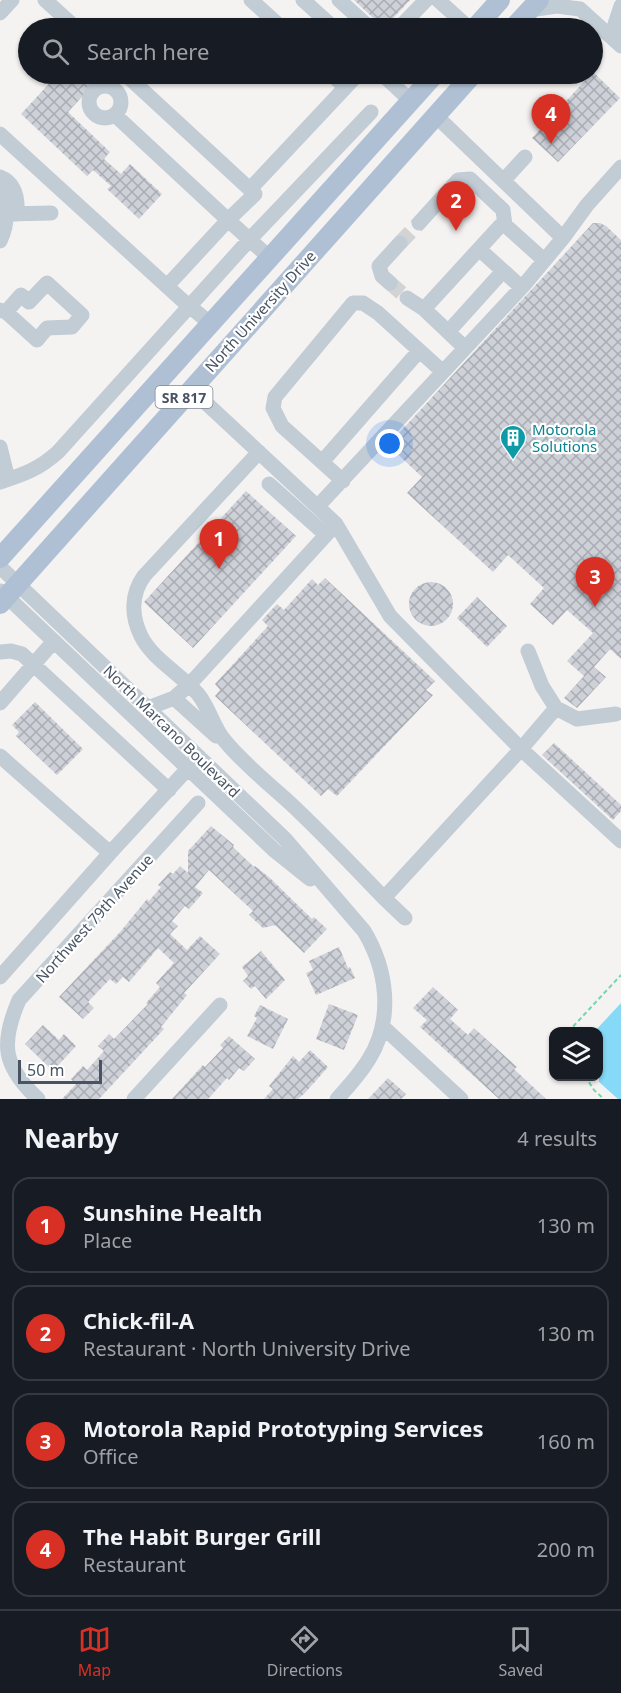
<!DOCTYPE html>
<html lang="en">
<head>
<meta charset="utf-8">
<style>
	body { margin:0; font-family:"Noto Sans",sans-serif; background:#242831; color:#f1f3f6 }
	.controls { position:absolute; right:18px; bottom:18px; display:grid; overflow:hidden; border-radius:12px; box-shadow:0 2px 4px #0004 }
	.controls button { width:54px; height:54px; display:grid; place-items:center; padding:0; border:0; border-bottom:2px solid #363941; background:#171b24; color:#f1f3f6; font:30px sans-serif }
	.scale { position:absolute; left:18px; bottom:15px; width:84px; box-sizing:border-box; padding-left:6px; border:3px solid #485463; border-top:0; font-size:16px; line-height:21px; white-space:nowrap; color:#485463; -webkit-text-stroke:4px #fff; paint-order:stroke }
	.you { position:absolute; left:390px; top:444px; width:21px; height:21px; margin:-15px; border:4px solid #fff; border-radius:50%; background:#1a73e8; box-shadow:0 0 0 9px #1a73e833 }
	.badge { display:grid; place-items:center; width:39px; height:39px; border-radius:50%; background:#d93025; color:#fff; font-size:20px; font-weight:700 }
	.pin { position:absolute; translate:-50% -50px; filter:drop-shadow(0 2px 3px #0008) }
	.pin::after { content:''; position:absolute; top:32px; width:21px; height:18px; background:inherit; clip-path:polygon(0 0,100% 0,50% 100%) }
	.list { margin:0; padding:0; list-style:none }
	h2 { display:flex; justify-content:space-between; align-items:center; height:78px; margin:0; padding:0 24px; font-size:26px }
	h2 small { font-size:20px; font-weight:400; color:#9ea1a6 }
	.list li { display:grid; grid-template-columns:39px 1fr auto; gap:18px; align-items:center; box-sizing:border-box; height:96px; margin:0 12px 12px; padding:0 12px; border:2px solid #363941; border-radius:18px }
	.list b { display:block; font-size:22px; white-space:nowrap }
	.list p { margin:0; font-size:20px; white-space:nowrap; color:#9ea1a6 }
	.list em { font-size:20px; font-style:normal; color:#9ea1a6 }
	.icon { flex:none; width:33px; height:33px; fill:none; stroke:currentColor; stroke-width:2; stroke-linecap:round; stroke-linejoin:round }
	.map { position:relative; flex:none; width:621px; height:1099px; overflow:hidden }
	.search { position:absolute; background:#171b24; box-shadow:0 2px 4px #0004; left:18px; right:18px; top:18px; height:66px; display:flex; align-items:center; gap:15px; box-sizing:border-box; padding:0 21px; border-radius:33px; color:#9ea1a6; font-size:22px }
	.sheet { height:510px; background:#171b24 }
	nav { display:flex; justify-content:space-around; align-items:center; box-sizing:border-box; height:84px; border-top:2px solid #363941; background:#171b24; font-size:16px; color:#9ea1a6 }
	nav a { display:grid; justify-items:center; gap:3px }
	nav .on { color:#d93025 }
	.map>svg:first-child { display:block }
	.water { fill:#86d9f7 }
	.building { fill:url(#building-cross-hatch) }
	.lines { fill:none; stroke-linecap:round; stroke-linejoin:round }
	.minor-tunnel { stroke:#d2d3d5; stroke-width:15; stroke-dasharray:15 8; stroke-linecap:butt }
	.path { stroke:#71d8ab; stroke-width:2; stroke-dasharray:4.5 3; stroke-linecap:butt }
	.minor { stroke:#c2ccd5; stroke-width:15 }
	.major { stroke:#b0c0d4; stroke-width:20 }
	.labels { text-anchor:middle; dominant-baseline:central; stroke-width:4.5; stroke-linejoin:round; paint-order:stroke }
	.shield { fill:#fff; stroke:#7f8792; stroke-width:1.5 }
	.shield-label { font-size:14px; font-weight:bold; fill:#485463 }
	.street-label { font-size:15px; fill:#485463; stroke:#fff }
	.culture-label { font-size:15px; fill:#0d838f; stroke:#fff; text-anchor:start }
</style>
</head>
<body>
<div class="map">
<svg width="621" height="1099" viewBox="0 0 621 1099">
	<defs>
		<pattern id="building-cross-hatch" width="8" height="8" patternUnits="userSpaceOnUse" patternTransform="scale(1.5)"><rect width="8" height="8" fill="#ced1d8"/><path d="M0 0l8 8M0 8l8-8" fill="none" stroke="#a9acb3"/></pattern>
	</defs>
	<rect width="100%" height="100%" fill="#f5f3f2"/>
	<!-- water -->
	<path class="water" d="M621 1003V1099H618L599 1082 598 1032 595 1031Z"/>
	<!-- building -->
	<path class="building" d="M354 0H410L384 28Z
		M593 72 620 98 558 162 532 138Z
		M58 74H103L68 112 110 152 104 159 121 174 130 164 162 194 139 219 107 189 111 186 93 170 87 176 21 114Z
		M593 223H600L606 226 621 240V659L610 649 594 667 606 677 577 708 564 698 584 676 567 661 593 633 567 610 553 625 530 604 544 588 508 555 493 572 407 493 422 477 388 445Z
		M246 491 296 536 193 648 144 602Z
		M325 578 435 681 426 690 433 695 337 796 328 789 321 796 215 696 220 690 215 684 268 626 262 620 277 604 284 610 312 579 318 585Z
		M409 604a22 22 0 1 1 44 0a22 22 0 1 1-44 0Z
		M477 597 507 626 487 647 457 618Z
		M35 702 83 749 57 775 16 736 19 732 12 725Z
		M554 743 621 805V811L613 820 542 755Z
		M211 826 234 845 233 847 254 867 255 866 270 878 312 919 314 917 327 929 304 953 275 925 263 928 249 915 253 911 209 870 195 887 203 893 189 909 185 906 172 921 178 926 170 934 187 950 200 936 220 954 184 993 187 995 161 1027 164 1029 99 1099H62L76 1084 71 1079 83 1066 87 1070 104 1051 98 1046 109 1034 114 1039 148 1004 146 1003 160 987 156 983 174 963 158 948 129 982 123 977 116 984 110 979 88 1002 94 1008 83 1019 59 997 121 931 147 899 149 901 161 887 158 885 170 872 173 874 180 866 188 873V851Z
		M339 947 348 968 350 967 355 978 316 995 306 973 313 970 309 961Z
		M261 951 285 980 266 999 255 986 251 989 243 981 248 976 242 967Z
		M433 987 458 1010 450 1019 468 1035 474 1028 517 1067 514 1069 546 1099H499L420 1027 427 1020 413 1008Z
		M329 1004 358 1015 344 1050 316 1039Z
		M260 1005 288 1019 273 1049 247 1036 257 1018 254 1016Z
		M43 1025 59 1040 64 1034 76 1046 53 1071 25 1044Z
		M229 1036 255 1059 244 1071 239 1068 229 1080 227 1078 208 1099H172L203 1065 205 1067 223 1048 220 1045Z
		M310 1050 328 1067 305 1093 298 1099H264L273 1089 269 1086 293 1056 299 1062Z
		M388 1078 406 1094 401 1099H368Z"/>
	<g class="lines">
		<!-- minor-tunnel -->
		<path class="minor-tunnel" d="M400 243 419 223
			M390 283 407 298"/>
		<!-- path -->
		<path class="path" d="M568 1032 621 975
			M585 1076 594 1090 604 1099"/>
		<!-- minor -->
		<path class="minor" d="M45 0 76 28
			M251 0 282 28
			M303 0 334 28
			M339 0 370 28
			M438 0 469 28
			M529 10 557 6 580 9 621 46
			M0 13 12 0
			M399 28 426 0
			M614 39 615 24 621 6
			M125 74 255 194 228 220 270 258
			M331 74 345 87
			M382 74 411 101
			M89 102a16 16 0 1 1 32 0a16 16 0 1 1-32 0Z
			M115 115 228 220 167 286
			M435 115 563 238
			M0 134 182 300 211 324
			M0 177C15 183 18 199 17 214
			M504 180 525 157
			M0 181C7 203 10 220 0 241
			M250 189 358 74
			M7 214 51 213
			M419 223 458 180 470 179 503 210 505 225
			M479 249 521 287
			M390 283 382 276 379 266 400 243
			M407 298 424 309
			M0 310 6 312 37 340 47 328 72 327 82 315 47 283 29 302 21 295 6 312
			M448 332 503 271
			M465 348 424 309 500 226 505 225 544 260
			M191 389 336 524 390 616 521 749 556 708 577 719 616 714
			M0 447 8 479
			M259 452 144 576C131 594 131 616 141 636 153 660 181 674 198 694 210 709 213 727 225 741 244 764 269 784 291 804 323 834 353 866 384 898L521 749 621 841
			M322 462 419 351
			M343 481 282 426 273 408 275 397 353 303H363L378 313 443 372
			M0 482C25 474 39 469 58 452L250 239 371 112
			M269 484 326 535
			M318 506 524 285 563 238 587 205 621 167
			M0 567 285 839 364 931C387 969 394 1019 369 1059 360 1074 349 1086 337 1099
			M1 591 275 851 310 879
			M528 651 542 686 556 708
			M0 652 11 651 22 654 169 790
			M174 698 216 736
			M0 703 54 641
			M148 708 174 698 189 685 336 524
			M0 756 110 853 193 763
			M384 898 405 918
			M0 977 110 853
			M382 1026 461 1099
			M38 1099C3 1066 0 1044 19 1000L198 803
			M134 1099 220 1005"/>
		<!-- major -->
		<path class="major" d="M475 28 500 0
			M513 28 539 0
			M0 558 435 74
			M0 604 473 74"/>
	</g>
	<!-- icons -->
	<defs>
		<symbol id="building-pin" viewBox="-11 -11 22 30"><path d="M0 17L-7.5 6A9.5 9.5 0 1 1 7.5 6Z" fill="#0f9aa8" stroke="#fff"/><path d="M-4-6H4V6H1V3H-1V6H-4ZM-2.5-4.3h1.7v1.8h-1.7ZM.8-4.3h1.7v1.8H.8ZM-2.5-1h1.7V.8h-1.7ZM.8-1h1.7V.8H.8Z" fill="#fff"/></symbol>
	</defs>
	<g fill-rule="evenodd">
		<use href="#building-pin" x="498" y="423" width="30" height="40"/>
	</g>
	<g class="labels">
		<!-- shield labels -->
		<rect class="shield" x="155.5" y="386" width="57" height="22" rx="4.5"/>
		<g class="shield-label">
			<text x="184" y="397">SR 817</text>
		</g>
		<!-- street labels -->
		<g class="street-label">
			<text transform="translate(260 311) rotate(-48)">North University Drive</text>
			<text transform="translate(172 731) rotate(44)">North Marcano Boulevard</text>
			<text transform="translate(94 918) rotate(-48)">Northwest 79th Avenue</text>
		</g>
		<!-- culture labels -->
		<g class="culture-label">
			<text x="532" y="429">Motorola<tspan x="532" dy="17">Solutions</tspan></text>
		</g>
	</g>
</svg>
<div class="controls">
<button><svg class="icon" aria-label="layers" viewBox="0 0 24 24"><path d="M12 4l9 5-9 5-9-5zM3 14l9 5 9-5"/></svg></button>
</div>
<div class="scale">50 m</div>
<div class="you"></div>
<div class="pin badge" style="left:219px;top:569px">1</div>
<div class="pin badge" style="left:456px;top:231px">2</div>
<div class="pin badge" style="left:595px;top:607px">3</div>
<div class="pin badge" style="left:551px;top:144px">4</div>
<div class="search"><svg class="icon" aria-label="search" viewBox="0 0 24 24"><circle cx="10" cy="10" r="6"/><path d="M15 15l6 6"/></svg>Search here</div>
</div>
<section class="sheet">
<h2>Nearby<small>4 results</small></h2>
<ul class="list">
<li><span class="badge">1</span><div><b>Sunshine Health</b><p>Place</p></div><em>130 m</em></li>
<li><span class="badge">2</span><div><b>Chick-fil-A</b><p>Restaurant · North University Drive</p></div><em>130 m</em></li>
<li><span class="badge">3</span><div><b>Motorola Rapid Prototyping Services</b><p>Office</p></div><em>160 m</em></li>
<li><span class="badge">4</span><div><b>The Habit Burger Grill</b><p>Restaurant</p></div><em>200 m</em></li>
</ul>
</section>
<nav>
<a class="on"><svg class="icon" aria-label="map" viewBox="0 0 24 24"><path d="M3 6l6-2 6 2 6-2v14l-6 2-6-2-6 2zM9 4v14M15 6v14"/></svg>Map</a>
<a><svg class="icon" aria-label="directions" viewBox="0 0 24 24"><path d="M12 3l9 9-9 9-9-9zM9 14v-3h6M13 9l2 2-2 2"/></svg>Directions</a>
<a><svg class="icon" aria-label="saved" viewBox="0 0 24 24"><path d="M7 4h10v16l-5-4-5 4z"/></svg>Saved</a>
</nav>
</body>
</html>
